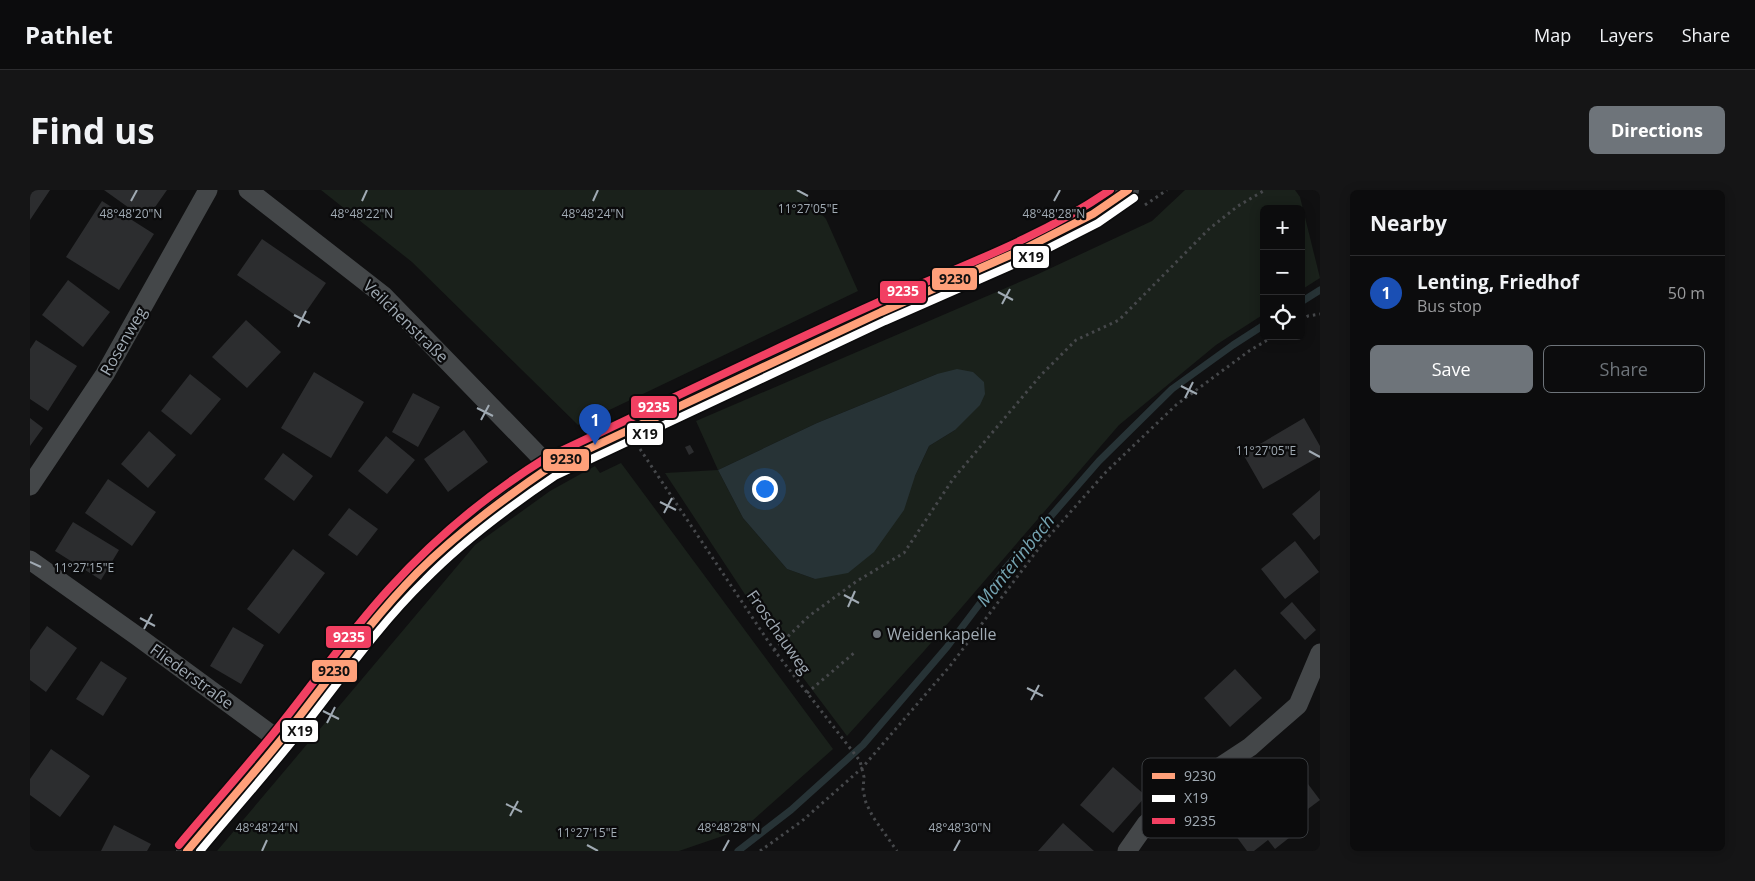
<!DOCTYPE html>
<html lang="en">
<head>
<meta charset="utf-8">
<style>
	body { margin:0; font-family:"Open Sans",sans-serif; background:#151516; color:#f1f3f6 }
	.controls { position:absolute; right:15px; top:15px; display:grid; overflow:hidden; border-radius:8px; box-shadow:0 2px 12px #0003 }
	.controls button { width:45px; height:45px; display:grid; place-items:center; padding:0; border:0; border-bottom:1px solid #2c2c2e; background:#0c0c0d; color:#f1f3f6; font:25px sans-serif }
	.you { position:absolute; left:734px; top:298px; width:18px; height:18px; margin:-12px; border:4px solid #fff; border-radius:50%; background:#1a73e8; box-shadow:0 0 0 8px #1a73e833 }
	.badge { display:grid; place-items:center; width:32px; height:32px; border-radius:50%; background:#6e747a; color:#fff; font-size:16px; font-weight:700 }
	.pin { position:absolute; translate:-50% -41px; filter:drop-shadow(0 1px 2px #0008) }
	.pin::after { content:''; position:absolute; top:26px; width:18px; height:15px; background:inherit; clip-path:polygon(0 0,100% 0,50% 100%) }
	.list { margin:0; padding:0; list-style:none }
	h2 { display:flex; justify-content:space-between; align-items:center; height:65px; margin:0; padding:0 20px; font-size:21px }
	h2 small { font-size:16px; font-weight:400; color:#9a9b9d }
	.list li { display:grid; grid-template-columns:32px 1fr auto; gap:15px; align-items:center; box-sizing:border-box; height:75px; padding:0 20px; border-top:1px solid #2c2c2e }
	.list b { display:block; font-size:19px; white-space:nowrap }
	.list p { margin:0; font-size:16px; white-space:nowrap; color:#9a9b9d }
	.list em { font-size:16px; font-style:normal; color:#9a9b9d }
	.actions { display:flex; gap:10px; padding:15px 20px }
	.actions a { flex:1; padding:11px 0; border:1px solid #6e747a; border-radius:8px; text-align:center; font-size:18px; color:#6e747a }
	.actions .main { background:#6e747a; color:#fff }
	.icon { flex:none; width:28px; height:28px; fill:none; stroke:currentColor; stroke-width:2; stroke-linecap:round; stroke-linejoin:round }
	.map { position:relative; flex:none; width:1290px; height:661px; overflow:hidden; border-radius:8px }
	header { display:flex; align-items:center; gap:30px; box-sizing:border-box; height:70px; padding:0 25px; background:#0c0c0d; border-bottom:1px solid #2c2c2e }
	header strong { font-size:24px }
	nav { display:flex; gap:28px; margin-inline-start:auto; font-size:18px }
	.intro { display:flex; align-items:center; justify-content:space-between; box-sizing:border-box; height:120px; padding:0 30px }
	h1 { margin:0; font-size:35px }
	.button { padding:12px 22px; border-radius:8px; background:#6e747a; color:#fff; font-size:18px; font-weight:700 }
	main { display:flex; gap:30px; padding:0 30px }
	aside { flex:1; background:#0c0c0d; border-radius:8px; box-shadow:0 2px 12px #0003 }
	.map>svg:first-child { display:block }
	.green { fill:#1a211b; fill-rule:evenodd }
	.water { fill:#273336 }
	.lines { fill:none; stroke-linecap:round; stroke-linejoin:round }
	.stream { stroke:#273336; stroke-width:7 }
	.building { fill:#2c2d2f }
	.path { stroke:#46484b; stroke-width:3; stroke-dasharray:2.5 4; stroke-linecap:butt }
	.minor { stroke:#444749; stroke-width:19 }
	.tertiary { stroke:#444749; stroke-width:22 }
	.bus-1-casing { stroke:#0b0b0c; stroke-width:11 }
	.bus-2-casing { stroke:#0b0b0c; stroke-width:11 }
	.bus-3-casing { stroke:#0b0b0c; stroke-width:11 }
	.bus-1 { stroke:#ffa07a; stroke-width:8 }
	.bus-2 { stroke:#fff; stroke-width:8 }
	.bus-3 { stroke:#f24062; stroke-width:8 }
	.ticks { fill:none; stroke:#a0aab3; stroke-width:2 }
	.poi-dot { fill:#6e747a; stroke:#0b0b0c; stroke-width:2 }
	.labels { text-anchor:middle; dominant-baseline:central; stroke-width:4.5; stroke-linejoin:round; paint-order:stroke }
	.street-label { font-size:16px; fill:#a0aab3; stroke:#0b0b0c }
	.poi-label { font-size:16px; fill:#a0aab3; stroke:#0b0b0c; text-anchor:start }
	.water-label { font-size:18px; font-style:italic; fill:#74a3b1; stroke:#0b0b0c }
	.key { fill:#0b0b0c; stroke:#383b3e; stroke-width:1 }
	.key-label { font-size:14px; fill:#a0aab3 }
	.ticks-label { font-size:12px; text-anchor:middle; fill:#a0aab3; stroke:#0b0b0c; stroke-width:4.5; stroke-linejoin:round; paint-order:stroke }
	.line-badge { stroke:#0b0b0c; stroke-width:2 }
	.badge-label { font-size:14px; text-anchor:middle; font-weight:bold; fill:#fff }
	.pale-badge-label { font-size:14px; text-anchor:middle; font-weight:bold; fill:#111 }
</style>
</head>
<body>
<header>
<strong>Pathlet</strong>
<nav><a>Map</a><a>Layers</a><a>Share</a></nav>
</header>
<div class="intro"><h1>Find us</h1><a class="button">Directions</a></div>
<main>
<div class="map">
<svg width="1290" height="661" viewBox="0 0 1290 661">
	<rect width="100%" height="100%" fill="#101011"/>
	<!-- green -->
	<path class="green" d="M291 0H769L796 29 828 101 548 235 382 72Z
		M1155 0H1265L1270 7 1290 88 1271 100V19H1234V124L1186 155 1089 235 894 461 817 546 747 453 635 283 688 280 666 231 1006 85 1122 31ZM907 184 925 240 899 256 885 286 785 389 757 379 713 328 688 280 787 233Z
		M591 273 803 559 713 639 649 661H187L445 355 520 301 565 276 570 283Z"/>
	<!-- water -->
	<path class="water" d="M927 179 943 182 954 192 955 204 950 215 925 240 899 256 885 286 874 320 844 362 818 383 785 389 757 379 713 328 688 280 787 233 907 184Z"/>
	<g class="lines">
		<!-- stream -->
		<path class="stream" d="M1271 112 1290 100
			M708 661 761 620 833 555 917 457 951 412 973 381 1069 271 1142 199 1203 155 1234 135"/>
	</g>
	<!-- building -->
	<path class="building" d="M0 0H20L0 30Z
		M74 0H137L116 30Z
		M72 11 124 44 89 100 36 67Z
		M232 49 296 93 271 129 207 85Z
		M38 90 80 122 53 157 12 125Z
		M216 130 251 162 217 198 182 167Z
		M6 150 47 176 18 221 0 209V159Z
		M284 182 334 212 301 268 251 238Z
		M160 184 191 209 161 245 131 221Z
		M383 203 410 217 388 257 362 242Z
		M0 228 13 238 0 256Z
		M1274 228 1290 256V266L1233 299 1213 264Z
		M434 240 458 272 418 302 394 269Z
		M119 241 146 265 118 298 91 274Z
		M356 246 385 270 357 304 328 281Z
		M660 255 664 262 659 265 655 257Z
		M253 263 283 286 264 311 234 289Z
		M78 289 126 322 102 356 55 323Z
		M1290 300V345L1284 350 1262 324Z
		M319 318 348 339 327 366 298 345Z
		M43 332 89 360 71 390 25 361Z
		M1265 351 1289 382 1255 409 1231 379Z
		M263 359 295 383 249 444 217 419Z
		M1262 412 1286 440 1275 450 1250 423Z
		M17 436 47 458 16 502 0 490V460Z
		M203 437 234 455 211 494 180 476Z
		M71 471 97 488 73 526 46 509Z
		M1205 479 1232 508 1200 537 1174 508Z
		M21 559 60 586 30 627 0 605V589Z
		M1083 577 1116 606 1083 643 1050 615Z
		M1258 582 1262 587 1269 582 1290 610 1262 631 1269 640 1245 659 1238 650 1224 661H1217L1195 631Z
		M1033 633 1064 661H1008Z
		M84 635 121 654 117 661H71Z"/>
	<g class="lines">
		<!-- path -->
		<path class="path" d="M1115 15 1137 0
			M1271 130 1278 126 1290 124
			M610 259 744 460 830 571 834 587 833 600 836 613 843 627 867 661
			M744 460 779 426 827 391 874 363 923 289 1011 185 1046 150 1089 130 1179 39 1208 16 1235 0
			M777 503 824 463
			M730 661 772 631 832 578 920 476 1012 354 1076 282 1146 215 1219 161 1244 146"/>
		<!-- minor -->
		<path class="minor" d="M218 0 354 106 520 277
			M0 296 75 184 178 0
			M0 370 107 446 250 551
			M1097 661 1116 634 1147 605 1220 557 1268 515 1290 463"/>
		<!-- tertiary -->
		<path class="tertiary" d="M157 661C188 624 219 588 250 551 301 487 348 418 409 362 443 330 481 303 520 277L851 122 996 58 1063 24 1098 0"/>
		<defs>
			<path id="bus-1" d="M157 661C188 624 220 588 250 551 295 495 336 435 387 383 427 343 473 309 520 277L851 122 996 58 1063 24 1098 0"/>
			<path id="bus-2" d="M170 661C204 620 239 581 272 539 312 488 349 435 395 390 434 350 479 317 525 286L855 131 1001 67 1068 33 1104 8"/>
			<path id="bus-3" d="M149 655C180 618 212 582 243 544 282 496 317 445 359 399 405 348 458 304 516 268 627 216 737 162 849 112 926 78 1011 48 1080 0"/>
		</defs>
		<!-- bus-1 casing -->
		<use href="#bus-1" class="bus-1-casing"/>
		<!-- bus-2 casing -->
		<use href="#bus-2" class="bus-2-casing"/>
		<!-- bus-3 casing -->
		<use href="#bus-3" class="bus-3-casing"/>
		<!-- bus-1 -->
		<use href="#bus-1" class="bus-1"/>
		<!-- bus-2 -->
		<use href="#bus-2" class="bus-2"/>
		<!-- bus-3 -->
		<use href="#bus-3" class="bus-3"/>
	</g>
	<!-- ticks -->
	<path class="ticks" d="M767 0 778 6M101 11 107 0M332 11 337 0M563 11 568 0M1024 11 1030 0M968 102 983 110M972 114 980 99M264 125 280 133M268 137 276 121M1151 196 1167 204M1155 208 1163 192M447 218 463 226M451 230 459 215M1279 261 1290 267M630 312 646 320M634 323 642 308M0 372 11 377M814 405 829 413M818 417 825 401M110 428 125 436M114 439 122 424M997 498 1013 506M1001 510 1009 495M293 521 309 529M297 533 305 517M476 614 492 622M480 626 488 611M557 655 568 661M232 661 237 650M693 661 699 650M924 661 930 650"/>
	<!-- markers -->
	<circle class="poi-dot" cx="847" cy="444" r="5"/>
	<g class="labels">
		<!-- street labels -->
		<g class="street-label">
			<text transform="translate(376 131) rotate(44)">Veilchenstraße</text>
			<text transform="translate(93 151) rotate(-60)">Rosenweg</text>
			<text transform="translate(749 442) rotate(55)">Froschauweg</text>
			<text transform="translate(162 486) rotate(36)">Fliederstraße</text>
		</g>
		<!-- poi labels -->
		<g class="poi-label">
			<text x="857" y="444">Weidenkapelle</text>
		</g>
		<!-- water labels -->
		<g class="water-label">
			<text transform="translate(985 370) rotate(-51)">Manterinbach</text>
		</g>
	</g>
	<!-- legend -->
	<rect x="1112" y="568" width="166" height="80" rx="8" class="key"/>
	<rect x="1122" y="583" width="23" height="6" fill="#ffa07a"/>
	<rect x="1122" y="605" width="23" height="7" fill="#fff"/>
	<rect x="1122" y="628" width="23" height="6" fill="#f24062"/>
	<g class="key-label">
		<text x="1154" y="591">9230</text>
		<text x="1154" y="613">X19</text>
		<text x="1154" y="636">9235</text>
	</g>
	<g class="ticks-label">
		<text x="778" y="23">11°27'05"E</text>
		<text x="101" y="28">48°48'20"N</text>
		<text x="332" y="28">48°48'22"N</text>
		<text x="563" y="28">48°48'24"N</text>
		<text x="1024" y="28">48°48'28"N</text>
		<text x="1236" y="265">11°27'05"E</text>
		<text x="54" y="382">11°27'15"E</text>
		<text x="237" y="642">48°48'24"N</text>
		<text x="699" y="642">48°48'28"N</text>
		<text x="930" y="642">48°48'30"N</text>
		<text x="557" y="647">11°27'15"E</text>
	</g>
	<g class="line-badge">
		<rect x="982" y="55" width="38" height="24" rx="5" fill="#fff"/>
		<rect x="901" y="77" width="47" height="24" rx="5" fill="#ffa07a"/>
		<rect x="849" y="90" width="48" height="24" rx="5" fill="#f24062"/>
		<rect x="600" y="205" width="48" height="24" rx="5" fill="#f24062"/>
		<rect x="596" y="232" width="38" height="24" rx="5" fill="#fff"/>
		<rect x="512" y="258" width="48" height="24" rx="5" fill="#ffa07a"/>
		<rect x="295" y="435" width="47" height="24" rx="5" fill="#f24062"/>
		<rect x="281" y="469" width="47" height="24" rx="5" fill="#ffa07a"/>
		<rect x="251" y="529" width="38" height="24" rx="5" fill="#fff"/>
	</g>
	<g class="badge-label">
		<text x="873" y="106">9235</text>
		<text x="624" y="222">9235</text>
		<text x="319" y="452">9235</text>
	</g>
	<g class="pale-badge-label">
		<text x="1001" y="72">X19</text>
		<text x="925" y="94">9230</text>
		<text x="615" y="249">X19</text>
		<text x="536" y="274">9230</text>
		<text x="304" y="486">9230</text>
		<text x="270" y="546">X19</text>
	</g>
</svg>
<div class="controls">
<button>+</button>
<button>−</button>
<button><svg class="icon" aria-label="locate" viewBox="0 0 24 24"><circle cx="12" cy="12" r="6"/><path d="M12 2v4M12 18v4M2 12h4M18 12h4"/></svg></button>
</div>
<div class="you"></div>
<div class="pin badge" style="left:565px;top:255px;background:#1a4fb4">1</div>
</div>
<aside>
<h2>Nearby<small></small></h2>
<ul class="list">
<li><span class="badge" style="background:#1a4fb4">1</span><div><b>Lenting, Friedhof</b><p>Bus stop</p></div><em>50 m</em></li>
</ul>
<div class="actions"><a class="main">Save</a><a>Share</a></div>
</aside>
</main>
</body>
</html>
